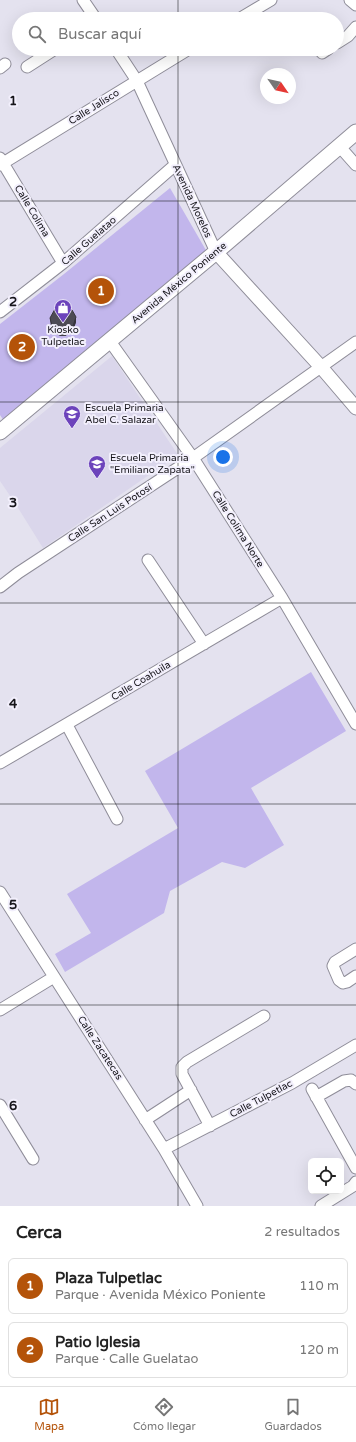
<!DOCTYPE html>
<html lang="es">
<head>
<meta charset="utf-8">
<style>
	body { margin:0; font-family:"Varela Round",sans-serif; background:#f2f2f2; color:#222 }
	.controls { position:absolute; right:12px; bottom:12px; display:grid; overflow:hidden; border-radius:6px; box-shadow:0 4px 16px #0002 }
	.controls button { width:36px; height:36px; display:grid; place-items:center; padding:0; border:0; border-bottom:1px solid #e0e0e0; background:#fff; color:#222; font:20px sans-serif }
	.compass { position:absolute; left:260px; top:68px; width:36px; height:36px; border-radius:50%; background:#fff; box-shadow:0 4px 16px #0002; rotate:124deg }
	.you { position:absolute; left:223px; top:457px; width:14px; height:14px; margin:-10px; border:3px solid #fff; border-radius:50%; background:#1a73e8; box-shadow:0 0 0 6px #1a73e833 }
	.badge { display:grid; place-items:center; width:26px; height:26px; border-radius:50%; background:#b45309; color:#fff; font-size:13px; font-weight:700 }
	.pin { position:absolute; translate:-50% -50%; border:2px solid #fff; box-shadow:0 1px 4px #0006 }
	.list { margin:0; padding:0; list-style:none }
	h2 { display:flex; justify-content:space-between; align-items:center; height:52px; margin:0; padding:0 16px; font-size:17px }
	h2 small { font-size:13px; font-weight:400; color:#767676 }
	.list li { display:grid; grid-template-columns:26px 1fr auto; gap:12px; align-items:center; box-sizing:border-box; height:56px; margin:0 8px 8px; padding:0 8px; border:1px solid #e0e0e0; border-radius:6px }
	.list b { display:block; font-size:15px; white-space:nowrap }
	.list p { margin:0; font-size:13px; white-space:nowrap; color:#767676 }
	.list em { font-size:13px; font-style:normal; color:#767676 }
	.icon { flex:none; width:22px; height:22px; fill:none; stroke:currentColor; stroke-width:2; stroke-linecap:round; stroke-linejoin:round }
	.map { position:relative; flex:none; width:356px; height:1206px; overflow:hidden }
	.search { position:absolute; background:#fff; box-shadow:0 4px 16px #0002; left:12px; right:12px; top:12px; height:44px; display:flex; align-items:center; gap:10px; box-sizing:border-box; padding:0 14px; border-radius:22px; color:#767676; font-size:15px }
	.sheet { height:180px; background:#fff }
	nav { display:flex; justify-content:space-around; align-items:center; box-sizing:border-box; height:56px; border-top:1px solid #e0e0e0; background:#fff; font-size:11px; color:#767676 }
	nav a { display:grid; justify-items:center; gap:2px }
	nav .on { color:#b45309 }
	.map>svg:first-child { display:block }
	.built { fill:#dad6eb }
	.green { fill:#c2b6ec }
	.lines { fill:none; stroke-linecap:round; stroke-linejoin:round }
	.minor-casing { stroke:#8f8d99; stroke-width:13 }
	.tertiary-casing { stroke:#8f8d99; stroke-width:15 }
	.secondary-casing { stroke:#8f8d99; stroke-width:17 }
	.minor { stroke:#fff; stroke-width:11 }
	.tertiary { stroke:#fff; stroke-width:13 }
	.secondary { stroke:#fff; stroke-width:15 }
	.wall { fill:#424049 }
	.shaded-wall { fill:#36343c }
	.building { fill:#4d4b55; stroke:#36343c }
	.grid { fill:none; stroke:#16151a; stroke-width:1; stroke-opacity:0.55 }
	.labels { text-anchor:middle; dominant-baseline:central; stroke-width:4; stroke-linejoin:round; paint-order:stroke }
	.street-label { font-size:10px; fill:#16151a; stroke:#f2effc }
	.poi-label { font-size:10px; fill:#16151a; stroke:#f2effc; text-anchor:start }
	.grid-label { font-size:13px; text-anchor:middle; font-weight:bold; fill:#16151a; stroke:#f2effc; stroke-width:4; stroke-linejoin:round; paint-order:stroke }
</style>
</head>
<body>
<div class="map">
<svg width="356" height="1206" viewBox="0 0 356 1206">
	<rect width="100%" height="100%" fill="#e4e2ef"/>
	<!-- built -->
	<path class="built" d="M112 356 178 455 43 548 15 503 0 481V448Z"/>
	<!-- green -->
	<path class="green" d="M170 188 207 252 4 421 0 415V324L64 274Z
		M311 672 346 731 251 788 284 845 245 868 222 862 170 891 164 913 65 972 55 954 91 933 67 894 178 828 145 771Z"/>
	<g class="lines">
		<defs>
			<path id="minor" d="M83 0 96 19
				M350 0 356 5
				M239 19 271 0
				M337 43 348 36 356 27
				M116 49 137 81 216 252
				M322 53 328 49
				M27 67 55 49
				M0 68 5 64
				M340 147 356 165
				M0 158 63 263
				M0 165 189 49
				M0 312 63 263 175 165
				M109 340 193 458 282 598 356 724
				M148 560 204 644
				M0 587 18 573 193 458 356 342
				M67 725 117 819
				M0 763 282 598
				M0 892 164 1149 197 1206
				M356 949 335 962 333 966 339 980 343 983 347 982 356 976
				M0 1010 54 977
				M312 1089 356 1168
				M316 1097 344 1081 351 1080 356 1084
				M0 1105 33 1159
				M145 1120 191 1090
				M210 1126 182 1074V1067L187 1062 264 1016
				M164 1149 292 1083 356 1045
				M321 1206 353 1186 356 1182"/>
			<path id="tertiary" d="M216 252 321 367 356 408"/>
			<path id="secondary" d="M0 432 216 252 356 132"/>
		</defs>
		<!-- minor casing -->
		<use href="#minor" class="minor-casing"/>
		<!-- tertiary casing -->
		<use href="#tertiary" class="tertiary-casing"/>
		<!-- secondary casing -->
		<use href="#secondary" class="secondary-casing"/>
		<!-- minor -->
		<use href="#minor" class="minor"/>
		<!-- tertiary -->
		<use href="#tertiary" class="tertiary"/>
		<!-- secondary -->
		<use href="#secondary" class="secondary"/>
	</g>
	<!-- wall -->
	<path class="wall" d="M50 318 76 322 73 331 65 336H60L52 331 51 327Z"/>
	<!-- shaded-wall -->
	<path class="shaded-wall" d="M76 317V322L73 331 65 336V331Z"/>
	<!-- building -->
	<path class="building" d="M63 306 68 307 72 310 76 317 73 326 65 331H60L57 329 52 326 50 318 55 309Z"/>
	<!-- grid -->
	<path class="grid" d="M178 0V19M178 49V1206M0 201H356M0 402H356M0 603H356M0 804H356M0 1005H356"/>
	<!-- icons -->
	<defs>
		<symbol id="shop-pin" viewBox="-11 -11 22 30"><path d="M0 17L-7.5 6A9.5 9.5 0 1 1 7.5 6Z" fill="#6c43bb" stroke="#f2effc"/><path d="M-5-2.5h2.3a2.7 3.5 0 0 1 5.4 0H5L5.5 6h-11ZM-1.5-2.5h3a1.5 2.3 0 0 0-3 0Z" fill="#fff"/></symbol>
		<symbol id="school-pin" viewBox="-11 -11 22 30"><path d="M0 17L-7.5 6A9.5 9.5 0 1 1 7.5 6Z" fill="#6c43bb" stroke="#f2effc"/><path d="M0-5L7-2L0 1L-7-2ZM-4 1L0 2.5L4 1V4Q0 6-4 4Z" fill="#fff"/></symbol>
	</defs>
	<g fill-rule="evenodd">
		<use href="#shop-pin" x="53" y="298" width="20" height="27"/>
		<use href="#school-pin" x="62" y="404" width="20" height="27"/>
		<use href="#school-pin" x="87" y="454" width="20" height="27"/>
	</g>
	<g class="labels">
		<!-- street labels -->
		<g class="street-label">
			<text transform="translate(94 107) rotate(-32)">Calle Jalisco</text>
			<text transform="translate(192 201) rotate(65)">Avenida Morelos</text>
			<text transform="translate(32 211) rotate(59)">Calle Colima</text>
			<text transform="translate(89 241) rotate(-41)">Calle Guelatao</text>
			<text transform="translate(179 283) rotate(-40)">Avenida México Poniente</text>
			<text transform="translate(110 513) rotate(-33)">Calle San Luis Potosí</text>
			<text transform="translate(238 529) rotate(58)">Calle Colima Norte</text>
			<text transform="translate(141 681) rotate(-31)">Calle Coahuila</text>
			<text transform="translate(100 1048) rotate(57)">Calle Zacatecas</text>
			<text transform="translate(261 1099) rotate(-28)">Calle Tulpetlac</text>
		</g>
		<!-- poi labels -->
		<g class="poi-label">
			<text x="63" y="330" text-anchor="middle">Kiosko<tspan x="63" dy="12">Tulpetlac</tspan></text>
			<text x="85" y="408">Escuela Primaria<tspan x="85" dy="12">Abel C. Salazar</tspan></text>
			<text x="110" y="458">Escuela Primaria<tspan x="110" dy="12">"Emiliano Zapata"</tspan></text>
		</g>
	</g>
	<g class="grid-label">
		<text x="13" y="105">1</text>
		<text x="13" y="306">2</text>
		<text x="13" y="507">3</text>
		<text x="13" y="708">4</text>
		<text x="13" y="909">5</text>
		<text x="13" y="1110">6</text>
	</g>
</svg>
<div class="controls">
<button><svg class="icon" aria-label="locate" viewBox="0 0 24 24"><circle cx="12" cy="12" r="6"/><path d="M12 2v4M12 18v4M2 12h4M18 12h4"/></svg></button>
</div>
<svg class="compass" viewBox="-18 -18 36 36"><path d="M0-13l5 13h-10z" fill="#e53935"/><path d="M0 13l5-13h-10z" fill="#767676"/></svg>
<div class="you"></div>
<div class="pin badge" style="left:101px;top:291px">1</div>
<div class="pin badge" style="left:22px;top:347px">2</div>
<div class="search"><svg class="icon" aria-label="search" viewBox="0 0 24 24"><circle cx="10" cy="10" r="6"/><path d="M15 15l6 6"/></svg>Buscar aquí</div>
</div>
<section class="sheet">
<h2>Cerca<small>2 resultados</small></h2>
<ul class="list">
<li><span class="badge">1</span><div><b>Plaza Tulpetlac</b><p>Parque · Avenida México Poniente</p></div><em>110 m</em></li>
<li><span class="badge">2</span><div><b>Patio Iglesia</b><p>Parque · Calle Guelatao</p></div><em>120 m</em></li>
</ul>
</section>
<nav>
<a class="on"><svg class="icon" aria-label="map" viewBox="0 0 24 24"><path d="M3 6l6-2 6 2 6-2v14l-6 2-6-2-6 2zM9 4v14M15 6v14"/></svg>Mapa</a>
<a><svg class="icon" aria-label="directions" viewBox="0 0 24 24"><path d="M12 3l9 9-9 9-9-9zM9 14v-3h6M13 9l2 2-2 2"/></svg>Cómo llegar</a>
<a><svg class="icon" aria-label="saved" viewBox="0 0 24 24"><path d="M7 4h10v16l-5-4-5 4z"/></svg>Guardados</a>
</nav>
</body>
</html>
